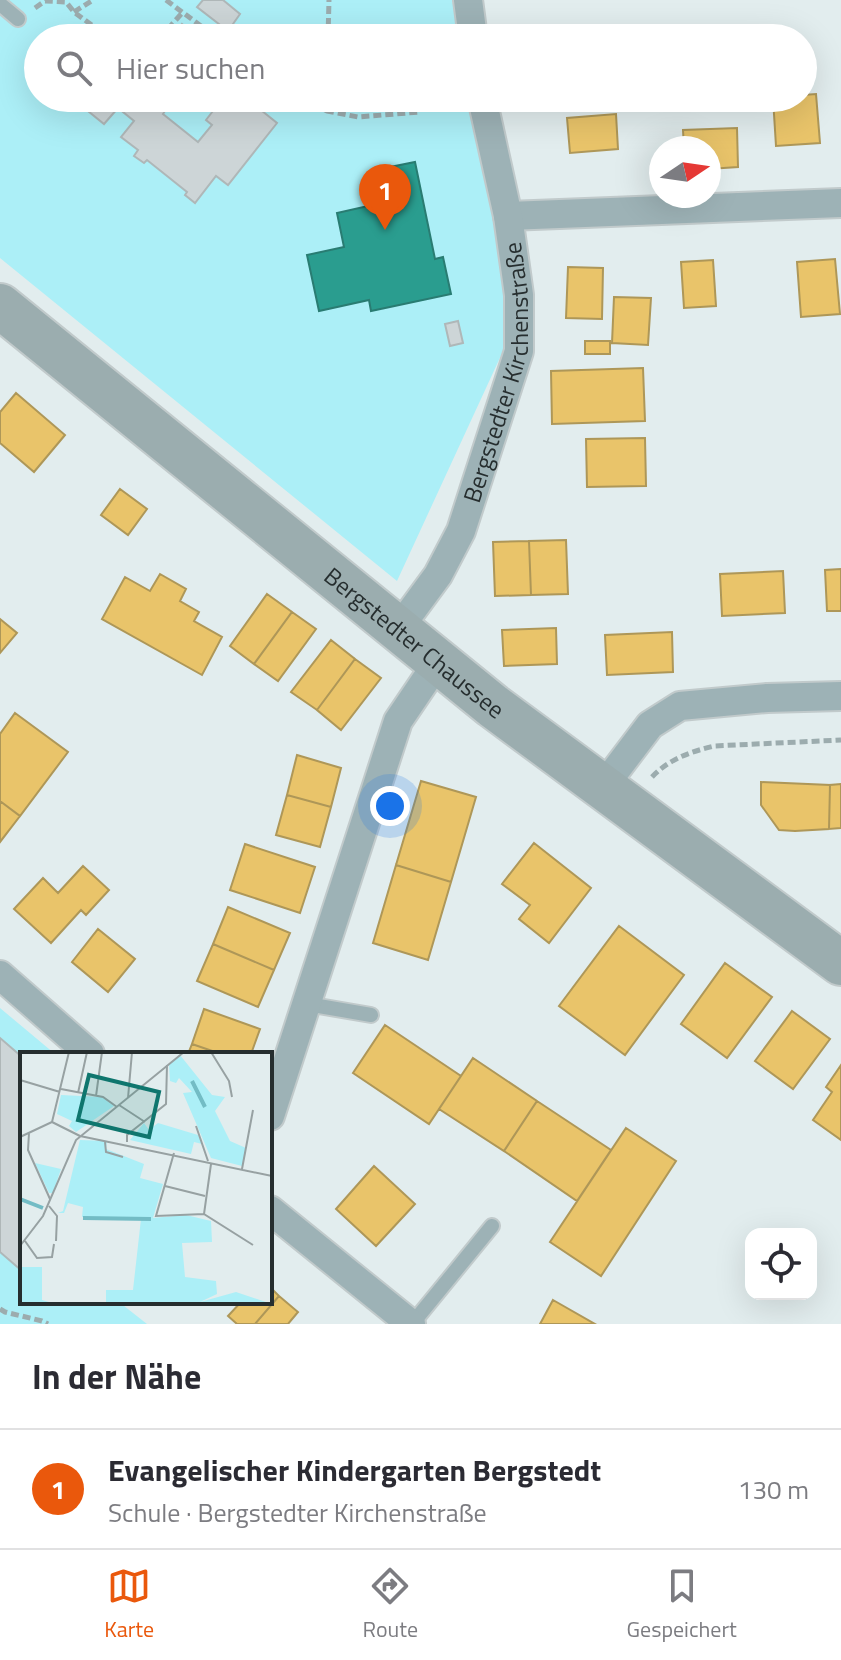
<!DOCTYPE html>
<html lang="de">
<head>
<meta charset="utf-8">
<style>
	body { margin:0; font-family:"Titillium Web",sans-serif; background:#f2f2f3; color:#2b2b33 }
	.controls { position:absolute; right:24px; bottom:24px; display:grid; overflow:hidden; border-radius:16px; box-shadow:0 8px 32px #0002 }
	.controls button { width:72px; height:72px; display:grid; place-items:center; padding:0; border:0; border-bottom:2px solid #e1e1e2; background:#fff; color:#2b2b33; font:40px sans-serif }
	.compass { position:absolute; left:649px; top:136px; width:72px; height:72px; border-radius:50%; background:#fff; box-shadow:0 8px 32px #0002; rotate:77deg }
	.you { position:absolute; left:390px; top:806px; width:28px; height:28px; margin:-20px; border:6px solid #fff; border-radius:50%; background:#1a73e8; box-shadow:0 0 0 12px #1a73e833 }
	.badge { display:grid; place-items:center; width:52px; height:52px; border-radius:50%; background:#ea580c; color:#fff; font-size:26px; font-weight:700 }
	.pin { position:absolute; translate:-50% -66px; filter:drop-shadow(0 2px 4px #0008) }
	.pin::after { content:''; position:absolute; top:42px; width:28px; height:24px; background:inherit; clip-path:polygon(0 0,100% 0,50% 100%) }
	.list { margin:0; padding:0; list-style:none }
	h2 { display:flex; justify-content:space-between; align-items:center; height:104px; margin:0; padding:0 32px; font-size:34px }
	h2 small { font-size:26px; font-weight:400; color:#7c7c81 }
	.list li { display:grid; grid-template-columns:52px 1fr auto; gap:24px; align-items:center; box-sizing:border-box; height:120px; padding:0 32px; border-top:2px solid #e1e1e2 }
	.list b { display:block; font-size:30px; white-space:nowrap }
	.list p { margin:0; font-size:26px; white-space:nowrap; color:#7c7c81 }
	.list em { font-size:26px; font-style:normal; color:#7c7c81 }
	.icon { flex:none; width:44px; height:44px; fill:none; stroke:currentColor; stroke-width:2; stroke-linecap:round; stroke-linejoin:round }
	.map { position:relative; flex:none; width:841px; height:1324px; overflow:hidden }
	.search { position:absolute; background:#fff; box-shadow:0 8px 32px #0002; left:24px; right:24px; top:24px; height:88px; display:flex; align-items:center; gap:20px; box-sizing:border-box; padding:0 28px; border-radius:44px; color:#7c7c81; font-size:30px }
	.sheet { height:224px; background:#fff }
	nav { display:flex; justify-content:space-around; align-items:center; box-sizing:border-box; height:112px; border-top:2px solid #e1e1e2; background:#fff; font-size:22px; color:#7c7c81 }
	nav a { display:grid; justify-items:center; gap:4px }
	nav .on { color:#ea580c }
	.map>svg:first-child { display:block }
	.green { fill:#aceff7 }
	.homes { fill:#e9c46a; stroke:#ae9758; stroke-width:2 }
	.schools { fill:#2a9d8f; stroke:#297c72; stroke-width:2 }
	.building { fill:#cdd5d7; stroke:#afb7b8; stroke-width:2 }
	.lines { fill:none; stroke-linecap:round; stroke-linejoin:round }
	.service-casing { stroke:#c1cacb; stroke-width:18 }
	.minor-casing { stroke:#c1cacb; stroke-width:32 }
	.primary-casing { stroke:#c1cacb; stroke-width:48 }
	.path { stroke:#9cacae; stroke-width:5; stroke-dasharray:8 4; stroke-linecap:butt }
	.service { stroke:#9db2b6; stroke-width:14 }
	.minor { stroke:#9db2b6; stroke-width:28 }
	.primary { stroke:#9badaf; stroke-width:44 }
	.labels { text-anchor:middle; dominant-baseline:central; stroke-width:8; stroke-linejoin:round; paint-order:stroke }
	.street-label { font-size:24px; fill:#262e2f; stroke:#f0fcfe }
	.inset-river { fill:none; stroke:#73bcc5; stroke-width:4 }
	.inset-road { fill:none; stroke:#97a1a2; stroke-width:2 }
	.view { fill:#0f766e; fill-opacity:0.15; stroke:#0f766e; stroke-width:4 }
	.inset-edge { fill:none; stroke:#262e2f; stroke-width:4 }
</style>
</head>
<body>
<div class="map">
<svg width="841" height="1324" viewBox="0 0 841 1324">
	<rect width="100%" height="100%" fill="#e2edee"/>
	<!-- green -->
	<path class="green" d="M0 0H452L459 38H38V98H471L516 323 397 581 0 258Z
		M0 1008 55 1054H22V1302H119L147 1324H0Z"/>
	<!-- homes -->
	<path class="homes" d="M816 94 820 143 776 146 773 98H803V95Z
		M616 114 618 149 570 153 567 118Z
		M737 128 738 167 709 169V148H684L683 130Z
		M835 259 840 314 801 317 797 262Z
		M713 260 716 306 684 308 681 262Z
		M568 267 603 268 602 319 566 318Z
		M614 297 651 298 648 345 612 343Z
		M585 341H610V354H585Z
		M643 368 645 421 552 424 551 371Z
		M16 393 65 435 34 472 0 443V412Z
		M645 438 646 486 587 487 586 439Z
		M120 489 147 509 128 535 101 515Z
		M566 540 568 594 531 595 529 541Z
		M529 541 531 595 495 596 493 542Z
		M841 569V611H827L825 570Z
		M783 571 785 613 722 616 720 574Z
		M160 574 186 589 180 601 199 612 194 621 222 637 202 675 102 619 125 577 150 591Z
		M267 594 292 612 254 664 230 646Z
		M292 612 316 629 278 681 254 664Z
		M0 619 17 633 0 653Z
		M556 628 557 664 504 666 502 630Z
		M672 632 673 672 607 675 605 635Z
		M331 640 355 659 317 710 291 692Z
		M355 659 381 678 341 730 317 710Z
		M15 713 68 752 20 816 0 801V734Z
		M297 755 341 768 331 807 287 795Z
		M421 781 476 797 451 882 396 865Z
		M761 782 830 785 829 829 795 831 779 830 761 805Z
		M841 784V828L829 829 830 785Z
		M287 795 331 807 320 847 276 835Z
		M0 801 20 816 0 842Z
		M534 843 591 888 549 943 519 919 530 905 502 884Z
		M245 844 315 867 300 913 230 890Z
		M396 865 451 882 428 960 373 943Z
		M83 866 109 890 86 915 81 910 51 943 14 909 43 878 58 893Z
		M228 907 290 933 274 970 213 944Z
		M619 926 684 975 625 1055 559 1006Z
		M98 929 135 959 108 992 72 962Z
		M213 944 274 970 258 1007 197 981Z
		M725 963 772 997 727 1058 681 1024Z
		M204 1009 260 1029 251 1054H221L192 1044Z
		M792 1011 830 1039 793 1089 755 1061Z
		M385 1025 461 1076 429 1124 353 1073Z
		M192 1044 221 1054H188Z
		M473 1058 537 1101 504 1151 439 1109Z
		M841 1065V1140L813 1120 832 1092 826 1087Z
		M537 1101 611 1150 577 1201 504 1151Z
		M626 1128 676 1161 601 1276 550 1242Z
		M374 1166 415 1204 376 1246 336 1209Z
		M270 1287 279 1296 255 1324H237L228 1316 241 1302H270Z
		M279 1296 298 1312 288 1324H255Z
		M553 1300 595 1324H540Z"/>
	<!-- schools -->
	<path class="schools" d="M415 162 435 259 443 257 451 294 371 311 369 300 319 311 307 255 344 247 337 213 377 204 370 171Z"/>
	<!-- building -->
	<path class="building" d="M203 0H223L240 14 228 31 197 7Z
		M182 24 201 38H171Z
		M72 98H155L167 108 163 114 198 142 212 125 206 120 223 98H246L277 123 228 185 216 176 195 203 185 195 187 192 147 160 144 163 134 156 138 150 121 137 134 121 118 108 104 124Z
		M458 321 463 343 450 346 445 324Z
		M0 1038 22 1057V1271L0 1252Z"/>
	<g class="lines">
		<defs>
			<path id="service" d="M0 4 18 19
				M307 1004 371 1015
				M412 1324 492 1226"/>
			<g id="minor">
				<path d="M468 0 473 38"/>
				<path d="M508 216 841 203"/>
				<path id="s1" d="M399 628 438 575 461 531 519 351V295L508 216 482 98"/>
				<path d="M603 787 650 725 680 706 767 698 841 696"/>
				<path d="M0 975 90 1054"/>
				<path d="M270 1116 398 721 438 662"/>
				<path d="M270 1210 411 1324"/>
			</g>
			<g id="primary">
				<path id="s2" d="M0 306 493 706 841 963"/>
			</g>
		</defs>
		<!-- service casing -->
		<use href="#service" class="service-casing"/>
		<!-- minor casing -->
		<use href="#minor" class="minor-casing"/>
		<!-- primary casing -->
		<use href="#primary" class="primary-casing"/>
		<!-- path -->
		<path class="path" d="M166 0 217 38
			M35 8 45 1 66 2 74 12 109 38
			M74 12 93 0
			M160 38 182 13
			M328 38 329 0
			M302 98 327 111
			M328 98 327 111 358 117 420 112 418 98
			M652 777C669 759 690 752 714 746L841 740
			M0 1309 5 1312 42 1321 48 1324"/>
		<!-- service -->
		<use href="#service" class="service"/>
		<!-- minor -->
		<use href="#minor" class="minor"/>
		<!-- primary -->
		<use href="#primary" class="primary"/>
	</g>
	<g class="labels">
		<!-- street labels -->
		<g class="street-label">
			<text stroke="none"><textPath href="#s1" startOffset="280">Bergstedter Kirchenstraße</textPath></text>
			<text stroke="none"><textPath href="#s2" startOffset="534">Bergstedter Chaussee</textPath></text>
		</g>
	</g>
	<!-- overview -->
	<g transform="translate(20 1052)">
		<rect width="252" height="252" fill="#e2edee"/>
		<path d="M160 3 192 43 205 45 195 59 210 89 226 96 222 114 191 106 163 41 172 40 159 26 156 31 150 29 149 12ZM41 43 82 45 94 54 56 80 49 74 52 69 37 62ZM124 71 129 78 138 71 178 83 182 92 174 90 171 102 110 88ZM60 88 87 89 86 97 124 112 120 126 143 132 133 166 62 165 63 155 48 151 44 161H38L43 159ZM15 111 41 117 33 141H29ZM166 163 191 169 192 190 162 191 165 225 196 229 197 242 180 250 216 240 252 252H86V238H113L121 167ZM0 215H22V248L36 252H0Z" fill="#aceff7"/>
		<path class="inset-river" d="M172 29 185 55M0 147 23 156M63 166 131 167"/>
		<path class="inset-road" d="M191 0 209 29 212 45M0 28 40 40M41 37 83 45 97 55M58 41 67 0M76 44 82 0M108 46 112 0M99 53 125 70M32 70 60 84M176 74 188 109M9 81 8 98 30 147M60 84 252 124M0 85 32 70 49 0M85 90 86 100 103 105M107 90V83L146 52 147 13M154 101 136 164 184 162M191 112 184 162 233 193M222 117 233 58M145 134 185 144M29 154 37 164 36 189M5 189 17 206 32 205 34 192M0 194 23 164 56 88 164 0"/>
		<path class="view" d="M69 23 139 40 129 85 58 68Z"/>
		<rect width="252" height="252" class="inset-edge"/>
	</g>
</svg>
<div class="controls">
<button><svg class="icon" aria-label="locate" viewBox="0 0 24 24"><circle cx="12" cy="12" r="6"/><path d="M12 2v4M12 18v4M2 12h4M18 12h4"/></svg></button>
</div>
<svg class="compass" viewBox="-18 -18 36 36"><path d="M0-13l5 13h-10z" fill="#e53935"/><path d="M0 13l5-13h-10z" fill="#7c7c81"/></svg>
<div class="you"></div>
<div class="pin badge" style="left:385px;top:230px">1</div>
<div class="search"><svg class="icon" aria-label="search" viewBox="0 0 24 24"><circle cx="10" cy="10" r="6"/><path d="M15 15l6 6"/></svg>Hier suchen</div>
</div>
<section class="sheet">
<h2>In der Nähe<small></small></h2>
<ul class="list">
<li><span class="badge">1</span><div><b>Evangelischer Kindergarten Bergstedt</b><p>Schule · Bergstedter Kirchenstraße</p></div><em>130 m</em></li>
</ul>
</section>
<nav>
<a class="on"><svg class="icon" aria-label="map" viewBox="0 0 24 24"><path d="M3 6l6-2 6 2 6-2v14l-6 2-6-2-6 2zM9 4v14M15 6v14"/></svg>Karte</a>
<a><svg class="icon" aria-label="directions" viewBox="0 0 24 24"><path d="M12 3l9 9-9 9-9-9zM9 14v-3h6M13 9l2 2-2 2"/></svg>Route</a>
<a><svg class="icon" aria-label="saved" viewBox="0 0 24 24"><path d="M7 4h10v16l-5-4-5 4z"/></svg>Gespeichert</a>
</nav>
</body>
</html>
